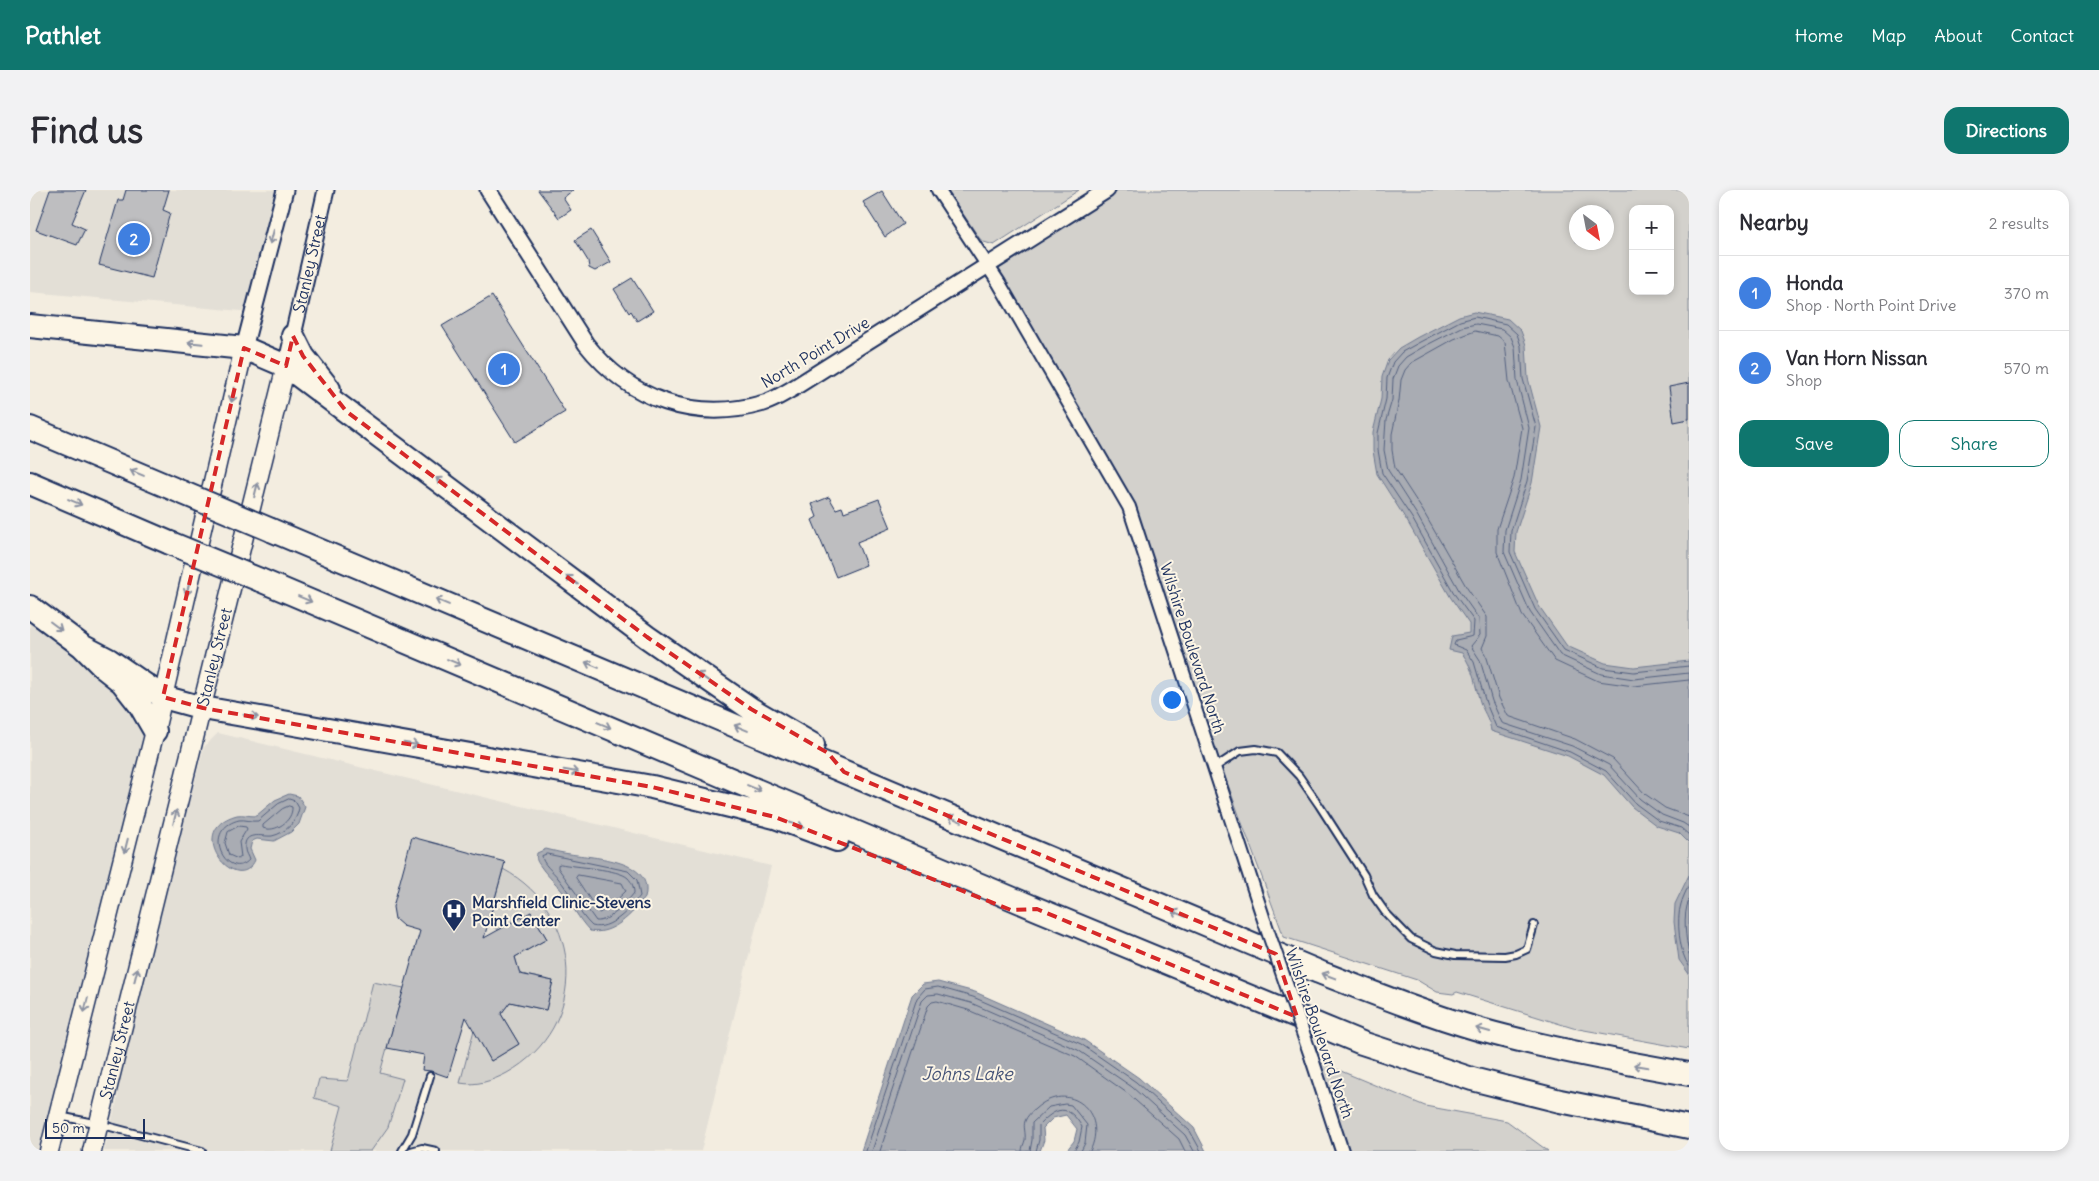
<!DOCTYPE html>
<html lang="en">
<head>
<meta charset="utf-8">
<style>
	body { margin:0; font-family:Delius,sans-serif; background:#f2f2f3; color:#2b2b33 }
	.controls { position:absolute; right:15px; top:15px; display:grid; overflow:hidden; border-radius:10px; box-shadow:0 2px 8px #0003 }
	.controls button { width:45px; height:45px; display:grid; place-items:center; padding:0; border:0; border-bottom:1px solid #e1e1e2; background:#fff; color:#2b2b33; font:25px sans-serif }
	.compass { position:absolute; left:1539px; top:15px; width:45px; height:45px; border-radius:50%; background:#fff; box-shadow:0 2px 8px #0003; rotate:148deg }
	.scale { position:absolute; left:15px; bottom:12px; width:100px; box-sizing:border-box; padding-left:5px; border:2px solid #1b2f5e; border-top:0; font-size:14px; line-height:18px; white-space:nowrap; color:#1b2f5e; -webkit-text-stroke:4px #fcf5e5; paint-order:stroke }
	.you { position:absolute; left:1141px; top:509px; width:18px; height:18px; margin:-12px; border:4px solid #fff; border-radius:50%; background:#1a73e8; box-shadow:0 0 0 8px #1a73e833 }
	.badge { display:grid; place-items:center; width:32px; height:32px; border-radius:50%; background:#0f766e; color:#fff; font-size:16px; font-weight:700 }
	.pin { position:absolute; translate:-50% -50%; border:2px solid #fff; box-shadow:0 1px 5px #0006 }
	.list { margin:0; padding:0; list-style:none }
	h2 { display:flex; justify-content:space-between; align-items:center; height:65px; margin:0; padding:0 20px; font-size:21px }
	h2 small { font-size:16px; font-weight:400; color:#7c7c81 }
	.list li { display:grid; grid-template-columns:32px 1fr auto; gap:15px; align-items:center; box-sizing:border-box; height:75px; padding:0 20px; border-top:1px solid #e1e1e2 }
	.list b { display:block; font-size:19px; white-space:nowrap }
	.list p { margin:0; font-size:16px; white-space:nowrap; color:#7c7c81 }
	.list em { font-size:16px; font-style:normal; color:#7c7c81 }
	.actions { display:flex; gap:10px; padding:15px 20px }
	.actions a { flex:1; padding:11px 0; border:1px solid #0f766e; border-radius:15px; text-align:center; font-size:18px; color:#0f766e }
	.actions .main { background:#0f766e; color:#fff }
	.map { position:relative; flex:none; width:1659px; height:961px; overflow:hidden; border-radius:15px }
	header { display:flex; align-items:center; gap:30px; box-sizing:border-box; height:70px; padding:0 25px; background:#0f766e; color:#fff }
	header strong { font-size:24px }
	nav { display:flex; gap:28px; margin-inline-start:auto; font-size:18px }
	.intro { display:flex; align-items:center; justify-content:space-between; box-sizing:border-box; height:120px; padding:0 30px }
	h1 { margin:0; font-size:35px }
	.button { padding:12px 22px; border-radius:15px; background:#0f766e; color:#fff; font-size:18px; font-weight:700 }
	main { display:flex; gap:30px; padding:0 30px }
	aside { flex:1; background:#fff; border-radius:15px; box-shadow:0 2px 8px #0003 }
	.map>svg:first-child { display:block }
	.built { fill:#e3dfd6 }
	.green { fill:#d3d1cc; stroke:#778095; fill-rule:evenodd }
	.water { fill:#a9acb3; stroke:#707a91 }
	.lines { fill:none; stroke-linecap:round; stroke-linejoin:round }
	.shore { stroke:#546180; stroke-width:1 }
	.building { fill:#bebec0; stroke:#1b2f5e }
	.service-casing { stroke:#1b2f5e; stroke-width:10 }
	.minor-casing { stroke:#1b2f5e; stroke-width:16 }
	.tertiary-casing { stroke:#1b2f5e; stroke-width:19 }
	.secondary-casing { stroke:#1b2f5e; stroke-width:21 }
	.motorway-casing { stroke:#1b2f5e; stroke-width:26 }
	.service { stroke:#fcf5e5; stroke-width:6 }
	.minor { stroke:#fcf5e5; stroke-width:12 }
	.tertiary { stroke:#fcf5e5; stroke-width:15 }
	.secondary { stroke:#fcf5e5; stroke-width:18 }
	.motorway { stroke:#fcf5e5; stroke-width:22 }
	.minor-bridge-casing { stroke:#1b2f5e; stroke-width:16; stroke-linecap:butt }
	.motorway-bridge-casing { stroke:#1b2f5e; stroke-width:26; stroke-linecap:butt }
	.minor-bridge { stroke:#fcf5e5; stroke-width:12 }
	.motorway-bridge { stroke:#fcf5e5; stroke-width:22 }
	.oneway { stroke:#8c92a2 }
	.marked { fill:none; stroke:#d62828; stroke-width:4; stroke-dasharray:10 6; stroke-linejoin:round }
	.labels { text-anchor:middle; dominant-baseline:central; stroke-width:4; stroke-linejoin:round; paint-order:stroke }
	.street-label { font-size:16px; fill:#1b2f5e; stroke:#fcf5e5 }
	.poi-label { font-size:16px; font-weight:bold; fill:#1b2f5e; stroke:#fcf5e5; text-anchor:start }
	.water-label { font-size:18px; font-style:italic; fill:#465478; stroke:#fcf5e5 }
</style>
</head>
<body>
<header>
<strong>Pathlet</strong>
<nav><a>Home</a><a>Map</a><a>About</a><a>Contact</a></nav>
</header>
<div class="intro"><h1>Find us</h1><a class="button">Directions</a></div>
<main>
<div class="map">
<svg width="1659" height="961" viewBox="0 0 1659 961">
	<rect width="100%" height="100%" fill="#f3ede0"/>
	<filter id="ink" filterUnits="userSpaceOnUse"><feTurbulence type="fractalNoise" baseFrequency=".02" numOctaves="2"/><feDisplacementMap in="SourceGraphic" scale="10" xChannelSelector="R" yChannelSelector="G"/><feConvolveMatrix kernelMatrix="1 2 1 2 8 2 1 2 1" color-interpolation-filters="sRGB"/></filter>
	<g filter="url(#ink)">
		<!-- built -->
		<path class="built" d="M0 0H255L222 122 0 102Z
			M0 417 133 507 19 961H0Z
			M188 543 741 676 671 961H74L88 906 87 878 174 557Z"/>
		<!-- green -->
		<path class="green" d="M917 0H1049L964 55 954 52 950 49Z
			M1077 0H1659V859L1543 838 1427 802 1423 804 1407 802 1387 790 1254 747 1138 432 1105 334 958 76ZM1603 19H1640V101H1603ZM1546 22H1576V52H1546Z
			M473 679C555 723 560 837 477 883 462 891 446 896 430 893L444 840 461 871 489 854 471 824 480 812 516 820 523 791 490 784 485 767 517 749 501 722 469 740 458 734Z
			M343 792 374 798 350 883 373 889 358 937 341 961H300L312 916 284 908 289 889 318 891Z
			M1282 869 1395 916 1477 931 1518 961H1312Z"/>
		<!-- water -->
		<path class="water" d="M1444 122 1478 129 1491 141 1496 155 1498 188 1511 237 1502 293 1486 342 1485 362 1509 416 1537 456 1575 473 1604 477 1659 471V653L1649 643 1627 636 1602 617 1574 585 1538 566 1461 541C1460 531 1455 524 1451 515 1445 497 1444 479 1432 463L1419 460 1422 446 1439 443V434L1421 408 1377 331 1347 284 1343 261V242L1351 209 1352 187 1358 170 1369 158 1388 147 1429 126Z
			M259 604 268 606 275 617 269 634 261 642 244 651 227 649 222 651 220 659 225 670C208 708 151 640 207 625 213 624 219 626 226 626L245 610Z
			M516 659C524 661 532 663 540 664 564 668 625 669 615 708 602 724 582 746 560 741 548 729 542 714 532 701 525 692 515 684 509 674 506 670 506 667 507 663Z
			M1659 685V784L1649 770 1644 732 1645 714Z
			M908 792 945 802 1054 850 1109 888 1164 938 1176 961H1036L1044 951 1047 939 1036 925 1023 928 1013 938 1014 950 1010 961H831L882 805 893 794Z"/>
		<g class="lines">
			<!-- shore -->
			<path class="shore" d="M1659 476 1604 482 1573 478 1534 460 1505 419 1480 362 1481 341 1497 291 1506 237 1493 189 1491 156 1487 144 1476 134 1445 127 1430 131 1390 152 1372 162 1363 172 1357 188 1356 209 1348 243V260L1352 283 1382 328 1425 405 1444 431 1443 446 1426 450 1424 455 1436 460 1444 472 1456 513 1466 537 1540 562 1576 581 1606 614 1629 631 1651 638 1659 645
				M1659 483 1604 489 1571 484 1530 465 1500 422 1474 362 1475 340 1491 290 1499 238 1487 190 1485 157 1481 147 1472 139 1446 134 1432 137 1393 157 1376 167 1368 176 1363 189 1362 210 1356 230 1354 260 1358 280 1387 325 1430 402 1449 429 1450 445 1441 456 1450 470 1462 511 1472 533 1542 556 1579 575 1610 609 1632 625 1653 633 1659 637
				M1659 490 1604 496 1568 491 1525 471 1492 425 1467 362V339L1484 288 1492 238 1479 191 1475 152 1468 146 1445 141 1424 149 1381 173 1375 180 1371 190 1369 211 1362 244V260L1365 278 1393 321 1437 398 1457 427V446L1452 458 1457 468 1469 508 1478 526 1545 549 1583 569 1615 604 1635 618 1659 627
				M259 609 265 611 269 618C267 631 256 643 242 646 232 647 213 640 215 659 215 663 218 666 219 670 198 692 169 640 209 630 215 629 221 632 228 631L248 614Z
				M259 616 262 617C263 631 245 643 233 638V635L252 619Z
				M209 636 216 637 217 639 209 652 211 667 208 669 199 665 195 653 198 642Z
				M517 664 598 681 607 690 610 706C600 719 580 741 562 736 548 723 541 703 528 688 523 681 512 674 512 666Z
				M531 674C545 677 589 679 598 688 602 692 604 698 604 703 596 713 580 732 566 731L528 678V675Z
				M548 685 592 693 596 701 578 718 569 723 546 688Z
				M1659 695C1656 701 1653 707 1651 714 1646 729 1649 763 1659 776
				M1659 710C1652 726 1656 748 1659 765
				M836 961 887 808 895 799 908 797 943 807 1051 854 1106 892 1160 941 1171 961
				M842 961 892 811 898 805 908 804 941 813 1048 860 1102 897 1155 945 1164 961
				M850 961 898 816 902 812 907 811 938 820 1045 866 1097 903 1149 949 1155 961
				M992 961C992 957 994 954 995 950 996 943 993 937 995 931 997 926 1001 922 1005 919 1039 888 1079 923 1060 961
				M1000 961 1002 950V933L1019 917 1035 914 1041 915 1057 935 1055 953 1051 961
				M1006 961 1009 950V935C1026 917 1038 913 1052 937L1049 952 1044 961"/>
		</g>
		<!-- building -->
		<path class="building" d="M20 0H56L42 33 55 39 47 55 6 40Z
			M96 0H139L133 20 140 23 122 88 69 75 88 10H93Z
			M508 0H543L533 8 541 20 529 28Z
			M852 1 873 34 855 47 833 12Z
			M561 40 581 72 565 81 559 78 558 71 545 50Z
			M602 88 623 121 607 131 601 121 599 123 584 99Z
			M462 106 535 222 485 252 412 136Z
			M1659 193V229L1644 232 1639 197Z
			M799 307 806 319 812 317 814 322 849 309 861 338 827 352 836 375 806 387 782 330 787 327 782 314Z
			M382 647 475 672 454 748 501 722 517 749 485 767 490 784 523 791 516 820 480 812 471 824 489 854 461 871 436 827 418 887 401 881 392 880 394 865 357 858 390 741 373 736 365 729 363 717Z"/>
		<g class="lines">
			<defs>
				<path id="service" d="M1184 578 1210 561 1226 559 1247 563 1269 586 1289 615 1334 685 1343 705 1355 722 1381 749 1406 761 1425 765 1475 766 1486 764 1497 759 1504 735
					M29 926 69 934 172 961
					M372 961 382 944 400 886
					M381 961 392 958 406 961"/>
				<path id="minor" d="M908 0 969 93 1099 317 1235 733
					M1282 869 1312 961"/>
				<g id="tertiary">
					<path d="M458 0 556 154C600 210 665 233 734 213 744 210 753 204 762 199L1077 0"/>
					<path d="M214 158 255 0"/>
					<path id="s1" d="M256 176 296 0"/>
				</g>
				<g id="secondary">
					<path d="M19 961 125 541 214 158"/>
					<path id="s2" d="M62 961 256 176"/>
				</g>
				<path id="motorway" d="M0 136 214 158 256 176 617 447 721 519 783 555
					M263 146 273 166 299 199
					M0 238 151 302
					M0 293 140 353
					M241 340 1289 782C1343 803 1396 824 1451 840 1519 859 1589 872 1659 884
					M230 390 1007 719 1332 853 1442 889 1530 911 1659 937
					M0 417 52 456 73 477 92 492 110 515 125 541
					M52 456 79 470 133 507 173 518 622 597 745 627 807 650"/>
			</defs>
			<!-- service casing -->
			<use href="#service" class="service-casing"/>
			<!-- minor casing -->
			<use href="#minor" class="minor-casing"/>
			<!-- tertiary casing -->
			<use href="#tertiary" class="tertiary-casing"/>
			<!-- secondary casing -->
			<use href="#secondary" class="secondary-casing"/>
			<!-- motorway casing -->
			<use href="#motorway" class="motorway-casing"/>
			<!-- service -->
			<use href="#service" class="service"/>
			<!-- minor -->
			<use href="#minor" class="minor"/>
			<!-- tertiary -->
			<use href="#tertiary" class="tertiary"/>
			<!-- secondary -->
			<use href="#secondary" class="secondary"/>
			<!-- motorway -->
			<use href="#motorway" class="motorway"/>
			<defs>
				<path id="minor-bridge" d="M1235 733 1282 869"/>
				<path id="motorway-bridge" d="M151 302 241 340
					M140 353 230 390"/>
			</defs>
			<!-- minor-bridge casing -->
			<use href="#minor-bridge" class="minor-bridge-casing"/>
			<!-- motorway-bridge casing -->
			<use href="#motorway-bridge" class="motorway-bridge-casing"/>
			<!-- minor-bridge -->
			<use href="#minor-bridge" class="minor-bridge"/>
			<!-- motorway-bridge -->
			<use href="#motorway-bridge" class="motorway-bridge"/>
		</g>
		<!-- one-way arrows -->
		<defs><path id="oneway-shaft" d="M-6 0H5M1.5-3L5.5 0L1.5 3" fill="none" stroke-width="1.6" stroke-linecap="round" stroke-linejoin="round" transform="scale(1.25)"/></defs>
		<g class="oneway">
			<use href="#oneway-shaft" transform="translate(242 47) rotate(105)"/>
			<use href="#oneway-shaft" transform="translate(165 153) rotate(-174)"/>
			<use href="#oneway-shaft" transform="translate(203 205) rotate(103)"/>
			<use href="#oneway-shaft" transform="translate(107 283) rotate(-157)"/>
			<use href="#oneway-shaft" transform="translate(412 292) rotate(-144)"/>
			<use href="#oneway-shaft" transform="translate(226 300) rotate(-76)"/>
			<use href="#oneway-shaft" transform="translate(45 312) rotate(23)"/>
			<use href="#oneway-shaft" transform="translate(542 390) rotate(-143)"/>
			<use href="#oneway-shaft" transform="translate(158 398) rotate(103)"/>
			<use href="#oneway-shaft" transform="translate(275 409) rotate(23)"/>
			<use href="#oneway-shaft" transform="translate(412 412) rotate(-157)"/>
			<use href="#oneway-shaft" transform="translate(26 436) rotate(37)"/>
			<use href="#oneway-shaft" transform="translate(424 472) rotate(23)"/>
			<use href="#oneway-shaft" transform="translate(562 475) rotate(-157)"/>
			<use href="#oneway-shaft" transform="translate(673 487) rotate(-144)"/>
			<use href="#oneway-shaft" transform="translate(221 526) rotate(10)"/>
			<use href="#oneway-shaft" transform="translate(574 535) rotate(23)"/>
			<use href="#oneway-shaft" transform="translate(711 538) rotate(-157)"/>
			<use href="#oneway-shaft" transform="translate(381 554) rotate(10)"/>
			<use href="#oneway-shaft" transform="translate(541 581) rotate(10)"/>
			<use href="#oneway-shaft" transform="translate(724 598) rotate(23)"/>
			<use href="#oneway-shaft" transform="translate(145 627) rotate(-76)"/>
			<use href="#oneway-shaft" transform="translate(925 629) rotate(-157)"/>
			<use href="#oneway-shaft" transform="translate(767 635) rotate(19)"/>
			<use href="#oneway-shaft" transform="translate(96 656) rotate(104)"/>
			<use href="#oneway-shaft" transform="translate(1149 724) rotate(-157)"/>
			<use href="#oneway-shaft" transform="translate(106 785) rotate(-76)"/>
			<use href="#oneway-shaft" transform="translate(1299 786) rotate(-159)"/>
			<use href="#oneway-shaft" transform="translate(56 815) rotate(104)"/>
			<use href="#oneway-shaft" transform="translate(1453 840) rotate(-164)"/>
			<use href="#oneway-shaft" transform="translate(1611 876) rotate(-170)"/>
		</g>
	</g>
	<!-- marked area -->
	<path class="marked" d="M263 146 273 166 316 221 617 447 721 519 798 563 814 582 1246 764 1267 827 1007 719 981 720 745 627 622 597 173 518 133 507 214 158 256 176Z"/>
	<!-- icons -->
	<defs>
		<symbol id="hospital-pin" viewBox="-11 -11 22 30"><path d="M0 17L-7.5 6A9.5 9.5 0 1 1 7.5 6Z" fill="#1b2f5e" stroke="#fcf5e5"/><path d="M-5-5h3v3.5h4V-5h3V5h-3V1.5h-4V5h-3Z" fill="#fff"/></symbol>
	</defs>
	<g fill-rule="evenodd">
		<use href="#hospital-pin" x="410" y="707" width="28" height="38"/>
	</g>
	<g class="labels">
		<!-- street labels -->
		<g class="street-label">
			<text stroke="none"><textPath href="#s1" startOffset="105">Stanley Street</textPath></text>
			<text transform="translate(785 162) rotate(-31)">North Point Drive</text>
			<text transform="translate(1163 458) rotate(72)">Wilshire Boulevard North</text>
			<text stroke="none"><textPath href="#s2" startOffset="509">Stanley Street</textPath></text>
			<text transform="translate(1290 843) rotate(71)">Wilshire Boulevard North</text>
			<text stroke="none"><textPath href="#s2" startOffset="104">Stanley Street</textPath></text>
		</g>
		<!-- poi labels -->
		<g class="poi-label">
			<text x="442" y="712">Marshfield Clinic-Stevens<tspan x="442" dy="18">Point Center</tspan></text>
		</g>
		<!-- water labels -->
		<g class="water-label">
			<text x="937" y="883">Johns Lake</text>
		</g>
	</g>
</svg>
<div class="controls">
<button>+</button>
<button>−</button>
</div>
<svg class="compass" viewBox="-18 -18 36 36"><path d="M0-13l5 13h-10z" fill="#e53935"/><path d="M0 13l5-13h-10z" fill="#7c7c81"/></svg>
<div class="scale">50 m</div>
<div class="you"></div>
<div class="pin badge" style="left:474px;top:179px;background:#3f7fe0">1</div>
<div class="pin badge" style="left:104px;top:49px;background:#3f7fe0">2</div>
</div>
<aside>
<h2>Nearby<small>2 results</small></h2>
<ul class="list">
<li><span class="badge" style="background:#3f7fe0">1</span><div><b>Honda</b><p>Shop · North Point Drive</p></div><em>370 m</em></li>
<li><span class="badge" style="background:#3f7fe0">2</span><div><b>Van Horn Nissan</b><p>Shop</p></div><em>570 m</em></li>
</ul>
<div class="actions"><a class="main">Save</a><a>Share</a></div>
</aside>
</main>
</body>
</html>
